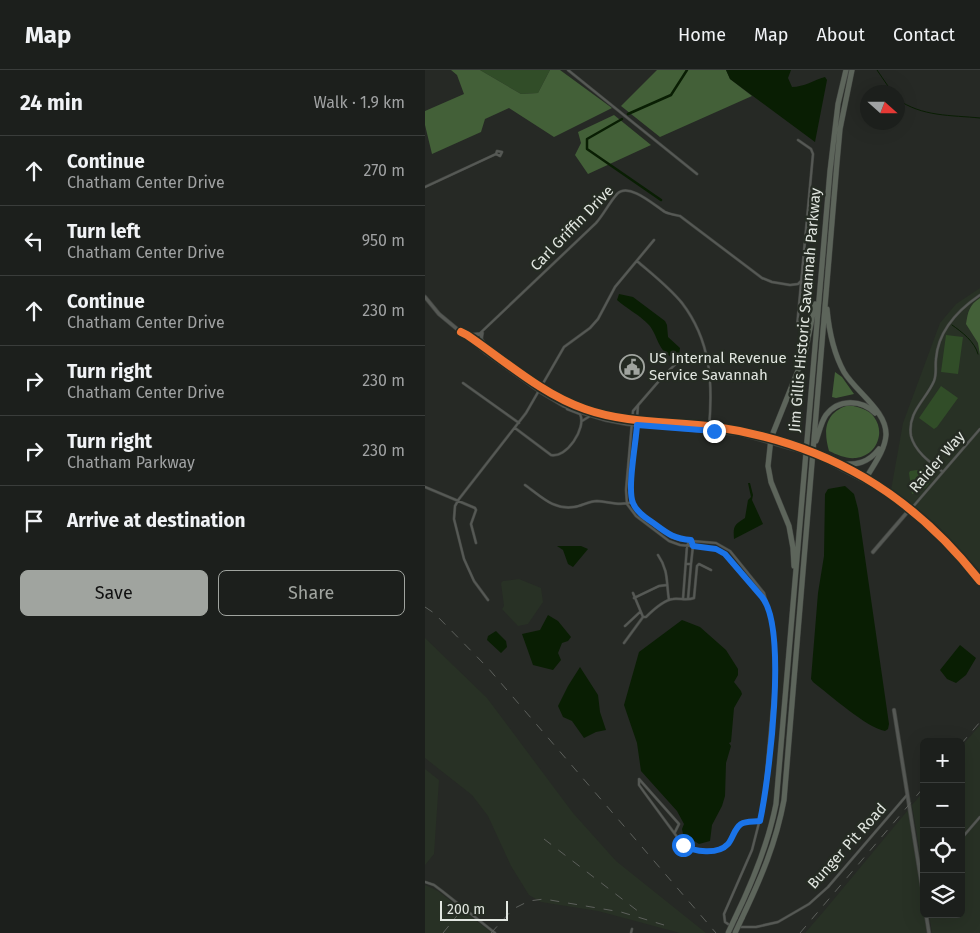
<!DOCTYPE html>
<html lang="en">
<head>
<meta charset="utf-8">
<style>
	body { margin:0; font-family:"Fira Sans",sans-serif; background:#252725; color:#f1f3f6 }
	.controls { position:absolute; right:15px; bottom:15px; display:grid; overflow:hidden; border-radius:8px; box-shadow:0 5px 20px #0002 }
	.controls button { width:45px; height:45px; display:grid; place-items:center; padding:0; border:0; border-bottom:1px solid #3a3d3b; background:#1c1f1c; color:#f1f3f6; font:25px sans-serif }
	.compass { position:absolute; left:435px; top:15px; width:45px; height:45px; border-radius:50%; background:#1c1f1c; box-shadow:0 5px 20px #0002; rotate:111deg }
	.scale { position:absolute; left:15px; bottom:12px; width:68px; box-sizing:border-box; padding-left:5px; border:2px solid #e1e6e0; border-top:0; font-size:14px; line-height:18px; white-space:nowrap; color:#e1e6e0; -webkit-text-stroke:4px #252b23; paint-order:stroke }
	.stop { position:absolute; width:15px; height:15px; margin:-11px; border:4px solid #1a73e8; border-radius:50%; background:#fff }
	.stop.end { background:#1a73e8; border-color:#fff; box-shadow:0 1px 5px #0008 }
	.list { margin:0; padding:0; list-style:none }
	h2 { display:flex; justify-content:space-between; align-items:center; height:65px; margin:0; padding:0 20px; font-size:21px }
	h2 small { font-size:16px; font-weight:400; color:#a0a2a3 }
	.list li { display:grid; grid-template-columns:32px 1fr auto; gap:15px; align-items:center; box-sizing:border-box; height:70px; padding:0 20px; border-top:1px solid #3a3d3b }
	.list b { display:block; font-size:19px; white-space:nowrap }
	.list p { margin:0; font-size:16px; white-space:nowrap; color:#a0a2a3 }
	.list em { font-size:16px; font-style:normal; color:#a0a2a3 }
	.actions { display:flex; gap:10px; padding:15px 20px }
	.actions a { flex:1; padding:11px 0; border:1px solid #a0a49f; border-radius:8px; text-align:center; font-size:18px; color:#a0a49f }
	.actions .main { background:#a0a49f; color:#111 }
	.icon { flex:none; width:28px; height:28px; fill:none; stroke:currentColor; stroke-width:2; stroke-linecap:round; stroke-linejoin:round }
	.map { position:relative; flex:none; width:555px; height:863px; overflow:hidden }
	header { display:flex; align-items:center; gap:30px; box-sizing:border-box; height:70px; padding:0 25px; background:#1c1f1c; border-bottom:1px solid #3a3d3b }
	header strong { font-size:24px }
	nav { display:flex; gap:28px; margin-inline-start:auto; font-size:18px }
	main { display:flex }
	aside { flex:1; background:#1c1f1c }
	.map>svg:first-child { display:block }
	.built { fill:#283125 }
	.green { fill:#314d28 }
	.forest { fill:#436038 }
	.water { fill:#091e03 }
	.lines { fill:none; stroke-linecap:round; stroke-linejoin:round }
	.stream { stroke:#091e03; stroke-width:1 }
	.canal { stroke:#091e03; stroke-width:2.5 }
	.street-casing { stroke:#414440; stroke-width:3 }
	.secondary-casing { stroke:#414440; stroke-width:4.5 }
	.highway-casing { stroke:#414440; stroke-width:6 }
	.street { stroke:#565955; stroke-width:2 }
	.secondary { stroke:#565955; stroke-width:3 }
	.highway { stroke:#5d655b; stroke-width:5 }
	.rail { stroke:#5d605c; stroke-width:1; stroke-dasharray:9 9; stroke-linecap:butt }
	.secondary-bridge-casing { stroke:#414440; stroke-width:4.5; stroke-linecap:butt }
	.highway-bridge-casing { stroke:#414440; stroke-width:6; stroke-linecap:butt }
	.secondary-bridge { stroke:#565955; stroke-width:3 }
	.highway-bridge { stroke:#5d655b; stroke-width:5 }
	.cycleway-casing { stroke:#252b23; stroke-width:11 }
	.cycleway { stroke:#f07635; stroke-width:8 }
	.route { stroke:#1a73e8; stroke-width:6 }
	.labels { text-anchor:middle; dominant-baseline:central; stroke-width:5; stroke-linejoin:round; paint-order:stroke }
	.street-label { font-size:15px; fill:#e1e6e0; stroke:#252b23 }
	.poi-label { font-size:15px; fill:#e1e6e0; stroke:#252b23; text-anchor:start }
</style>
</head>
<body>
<header>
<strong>Map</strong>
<nav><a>Home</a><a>Map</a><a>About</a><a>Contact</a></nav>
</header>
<main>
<aside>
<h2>24 min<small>Walk · 1.9 km</small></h2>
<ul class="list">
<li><svg class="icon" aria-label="ahead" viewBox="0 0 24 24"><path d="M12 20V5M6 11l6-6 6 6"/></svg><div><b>Continue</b><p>Chatham Center Drive</p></div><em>270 m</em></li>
<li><svg class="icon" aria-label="left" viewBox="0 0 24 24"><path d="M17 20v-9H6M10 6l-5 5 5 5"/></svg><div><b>Turn left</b><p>Chatham Center Drive</p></div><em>950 m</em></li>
<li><svg class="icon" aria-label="ahead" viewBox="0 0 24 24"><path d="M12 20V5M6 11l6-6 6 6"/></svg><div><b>Continue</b><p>Chatham Center Drive</p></div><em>230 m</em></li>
<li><svg class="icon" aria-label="right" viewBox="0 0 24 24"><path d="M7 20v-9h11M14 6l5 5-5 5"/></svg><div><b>Turn right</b><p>Chatham Center Drive</p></div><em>230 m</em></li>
<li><svg class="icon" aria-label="right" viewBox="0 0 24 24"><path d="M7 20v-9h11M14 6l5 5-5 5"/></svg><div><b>Turn right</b><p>Chatham Parkway</p></div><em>230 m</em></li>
<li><svg class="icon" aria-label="arrive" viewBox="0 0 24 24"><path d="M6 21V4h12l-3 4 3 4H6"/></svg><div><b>Arrive at destination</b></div></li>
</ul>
<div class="actions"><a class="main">Save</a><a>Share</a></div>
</aside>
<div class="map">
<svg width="555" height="863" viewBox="0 0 555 863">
	<rect width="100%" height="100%" fill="#262925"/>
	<!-- built -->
	<path class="built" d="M555 218V501L515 458 498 443 466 420 478 353 515 253 531 234Z
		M94 509 116 518 118 532 103 554 93 556 77 539 79 536 76 513 78 511Z
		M0 568 62 628 148 743 191 791 281 863H255L173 841 116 832 104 825 86 796 63 746 47 725 0 688Z
		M555 655V863H507L504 844H536V677Z
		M0 699 14 710 9 784 0 795Z
		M499 721V809L487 735Z
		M483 740 502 863H380L399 841Z
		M0 815 13 821 67 863H0Z"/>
	<!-- green -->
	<path class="green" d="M55 0H125L113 23 96 24Z
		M521 265 538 267 533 304 516 302Z
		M516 316 533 328 512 357 509 359 494 348Z
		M505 398C510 413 500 420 487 424L484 403 485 401Z"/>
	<!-- forest -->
	<path class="forest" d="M26 0H55L96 24 113 23 125 0H135L187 38 129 67 84 38 60 49 56 62 7 84 0 55V41L39 24 32 5Z
		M232 0H301L305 9 327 26 235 67 196 36Z
		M189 45 226 75 163 104 150 85 156 73 153 62Z
		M555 228V285L553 273 541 254C543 242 544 235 555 228Z
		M410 302 417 307 429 324 411 328 407 327Z
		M424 335C432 337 444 339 449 347 461 363 451 386 431 388 421 389 413 385 404 381 398 360 400 342 424 335Z"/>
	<!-- water -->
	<path class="water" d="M301 0H366L363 8 367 17C379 17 389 10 400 7L402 10 390 72 305 9Z
		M194 224 208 227 240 251 242 255 243 267 255 278 254 285 247 287C233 281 233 266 224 255 215 245 202 239 192 230Z
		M323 413H325L328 425 327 430 338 454 309 469C308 456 309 455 320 448L323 430 326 427Z
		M420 416 429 424 433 439 464 654 463 659 460 661C442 658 405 625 388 612L386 609 393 523 399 486 400 424 403 419Z
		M132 476H156L163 479 148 497 143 494 138 480Z
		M123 545 133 551 146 567 143 571 137 573 133 583 136 590 128 600 108 595 97 564 115 560Z
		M257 550 275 557 301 580 313 599V605L309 612 316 621 317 624 309 638 306 672 304 673 306 676 301 693 300 726 297 736 287 755 285 771 274 774 258 764 257 759 259 754 252 741 216 701 212 673 199 635 214 582Z
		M71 561 81 571 82 577 76 583 62 570 63 566Z
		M535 575 551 588 541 605 531 613 522 609 515 600Z
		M155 597 173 625 175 642 181 660 171 662 159 668 147 651 138 647 133 636 143 616Z"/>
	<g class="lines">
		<!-- stream -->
		<path class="stream" d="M452 0 467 22
			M472 29C497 47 526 45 555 48
			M527 255C537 262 550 272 553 284"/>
		<!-- canal -->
		<path class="canal" d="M203 44 246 25 262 0
			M197 49 162 69V79L236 130"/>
		<defs>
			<path id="street" d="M143 0 272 104
				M0 117 71 84 72 81 77 82 75 86 71 84
				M212 191C227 204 244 217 257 233 286 271 288 313 284 358
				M372 257 388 84 386 79 373 70
				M49 269 171 153C179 144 184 133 192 124 204 112 229 135 240 142 244 144 250 145 255 146L337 208 347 212 365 215 373 214 377 210
				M282 284 267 286 253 292 240 304 208 341 201 420 202 434 211 446 244 471 255 475 286 478 295 480 305 489 341 532
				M38 313 94 353
				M213 336 206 420 208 432 212 439 246 467 255 470 291 473 305 481 339 523 347 550 351 595 338 737 327 780 299 844 300 852 306 856
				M157 351 165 346
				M90 358 126 385C141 389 162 358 155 344L142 339
				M518 402C506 393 490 382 486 366 482 342 501 330 509 311 512 303 510 297 511 289 513 261 533 240 555 225
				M100 415C117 427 128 440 149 437 157 436 164 431 172 431 186 432 194 436 208 432
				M0 417 50 438 51 440 46 454 51 473
				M486 439 555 359
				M233 485C244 501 241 512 244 530
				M261 494H266L268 476 265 470
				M208 523 218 547
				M209 528 234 516 242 515
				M258 529 262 476 265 470
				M263 529 266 494
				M63 530 49 511 39 489 29 449 30 436 34 429 101 343 139 277 165 258 173 249 190 217 229 170
				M200 556 215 542
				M199 573 218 547H221C228 540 239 530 248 529 255 528 262 531 269 528L272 496 274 494 286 500
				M250 762 254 754 214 709V715L219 722 258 775C269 782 294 785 303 774 308 768 309 759 316 754 321 751 329 752 335 751
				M536 769 555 747
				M493 794 499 793
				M0 812 9 815 17 821 70 863
				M313 857H331L353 852 384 834 403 817 482 725
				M206 863 207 859"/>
			<path id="secondary" d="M0 227 14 244 61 283 114 321 139 336 155 342 181 350 202 354 315 364 372 380
				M38 263C49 267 60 276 70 284 99 305 128 330 164 340 232 360 306 348 373 377
				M57 263 56 269 60 275
				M44 265 56 264
				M398 386C462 414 512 456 555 511
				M397 389 460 422
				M448 482 485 439
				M469 640 499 829
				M501 844 504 863"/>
			<path id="highway" d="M402 239C404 261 408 282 419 302 431 322 462 341 461 365 460 381 447 397 440 410
				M391 371C394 363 396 352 401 345 413 329 436 329 450 343
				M416 394C432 395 443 393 454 379
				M369 496 368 478 364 456 346 412 343 396 346 368 380 283 390 234
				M310 848C328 811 343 775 351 734L405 101 413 34 421 0
				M317 848C336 808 351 773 359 730L412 92 415 59 427 0"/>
		</defs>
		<!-- street casing -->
		<use href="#street" class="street-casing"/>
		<!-- secondary casing -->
		<use href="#secondary" class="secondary-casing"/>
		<!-- highway casing -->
		<use href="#highway" class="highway-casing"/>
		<!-- street -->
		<use href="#street" class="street"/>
		<!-- secondary -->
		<use href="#secondary" class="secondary"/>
		<!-- highway -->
		<use href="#highway" class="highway"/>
		<!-- rail -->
		<path class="rail" d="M0 537 9 543 63 598 291 863
			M536 674 555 652
			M119 769 218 845
			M18 863 35 842
			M66 863 88 839 104 831 119 829 196 842 239 855
			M375 863 499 717"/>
		<defs>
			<path id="secondary-bridge" d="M373 377 398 386
				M372 380 397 389"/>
			<path id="highway-bridge" d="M303 863 310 848
				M310 863 317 848"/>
		</defs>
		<!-- secondary-bridge casing -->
		<use href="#secondary-bridge" class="secondary-bridge-casing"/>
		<!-- highway-bridge casing -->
		<use href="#highway-bridge" class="highway-bridge-casing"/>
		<!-- secondary-bridge -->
		<use href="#secondary-bridge" class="secondary-bridge"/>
		<!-- highway-bridge -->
		<use href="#highway-bridge" class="highway-bridge"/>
		<defs>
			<path id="cycleway" d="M36 262 42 265C79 290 118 325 160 339 202 354 248 351 291 357 402 373 487 424 555 511"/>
		</defs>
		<!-- cycleway casing -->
		<use href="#cycleway" class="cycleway-casing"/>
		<!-- cycleway -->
		<use href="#cycleway" class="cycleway"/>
	</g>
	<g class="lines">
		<!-- route -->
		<path class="route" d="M258 775C269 782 293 785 303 774 308 768 309 759 316 754 321 751 329 752 335 751 344 709 363 559 337 527L300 484 291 479 268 476 266 470C250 469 243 464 231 455 223 449 212 443 208 433 202 419 211 373 212 355L289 361"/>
	</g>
	<!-- icons -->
	<defs>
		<symbol id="civic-ring" viewBox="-11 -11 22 22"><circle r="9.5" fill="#252b23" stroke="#a0a49f" stroke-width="1.5"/><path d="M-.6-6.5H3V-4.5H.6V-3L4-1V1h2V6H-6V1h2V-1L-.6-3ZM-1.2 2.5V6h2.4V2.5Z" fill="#a0a49f"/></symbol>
	</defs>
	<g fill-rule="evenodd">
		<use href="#civic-ring" x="193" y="283" width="28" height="28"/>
	</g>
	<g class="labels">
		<!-- street labels -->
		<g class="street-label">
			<text transform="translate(147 158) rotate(-46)">Carl Griffin Drive</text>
			<text transform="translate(380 240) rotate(-85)">Jim Gillis Historic Savannah Parkway</text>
			<text transform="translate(512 392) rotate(-49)">Raider Way</text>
			<text transform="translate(422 776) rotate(-48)">Bunger Pit Road</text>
		</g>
		<!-- poi labels -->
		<g class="poi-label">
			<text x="224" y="288">US Internal Revenue<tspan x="224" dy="17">Service Savannah</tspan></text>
		</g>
	</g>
</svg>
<div class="controls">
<button>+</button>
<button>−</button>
<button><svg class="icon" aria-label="locate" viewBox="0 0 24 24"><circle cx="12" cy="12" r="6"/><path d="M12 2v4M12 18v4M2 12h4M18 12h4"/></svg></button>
<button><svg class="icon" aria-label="layers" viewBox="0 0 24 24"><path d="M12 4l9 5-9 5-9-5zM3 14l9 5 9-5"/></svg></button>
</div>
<svg class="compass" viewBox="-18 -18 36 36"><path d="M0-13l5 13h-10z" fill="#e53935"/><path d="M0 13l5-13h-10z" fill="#a0a2a3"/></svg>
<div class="scale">200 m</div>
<div class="stop" style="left:258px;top:775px"></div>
<div class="stop end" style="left:289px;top:361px"></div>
</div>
</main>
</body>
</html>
